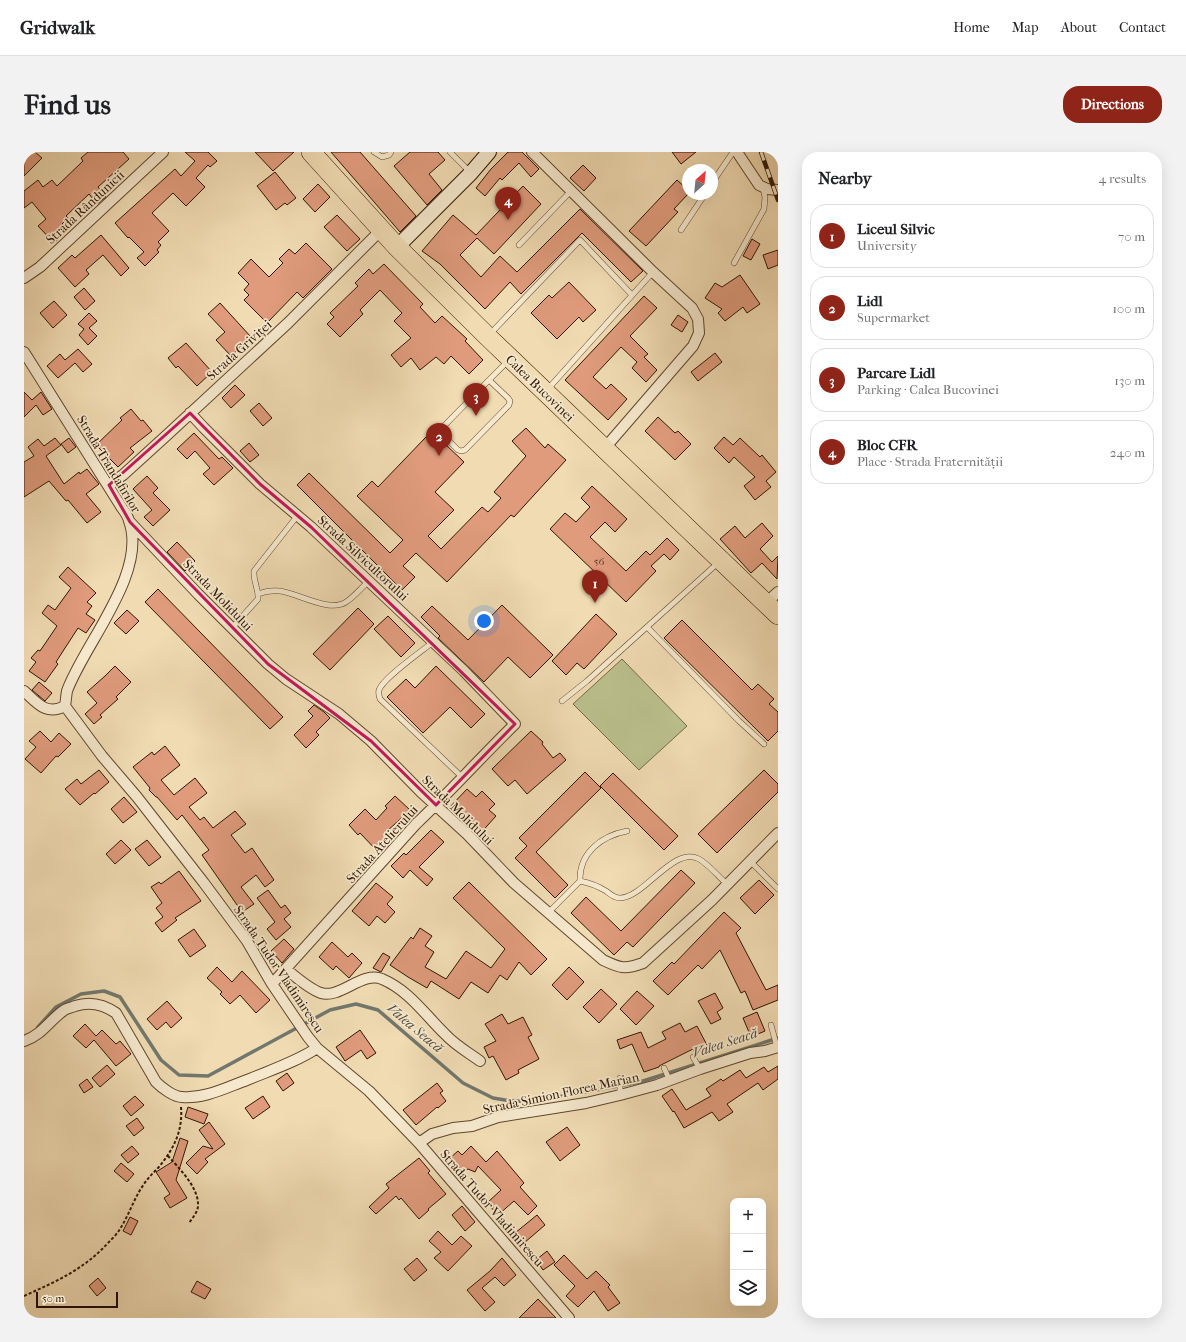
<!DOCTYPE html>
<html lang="en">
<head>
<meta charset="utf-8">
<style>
	body { margin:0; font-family:"IM FELL French Canon",serif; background:#f2f2f2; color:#202124 }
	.controls { position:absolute; right:12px; bottom:12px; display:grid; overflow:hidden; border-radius:8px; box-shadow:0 4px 16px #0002 }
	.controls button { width:36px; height:36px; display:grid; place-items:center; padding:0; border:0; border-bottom:1px solid #e0e0e0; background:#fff; color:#202124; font:20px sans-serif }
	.compass { position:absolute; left:658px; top:12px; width:36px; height:36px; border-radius:50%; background:#fff; box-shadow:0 4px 16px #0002; rotate:27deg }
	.scale { position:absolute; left:12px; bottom:10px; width:82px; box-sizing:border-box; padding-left:4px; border:2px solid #301500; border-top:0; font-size:11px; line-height:14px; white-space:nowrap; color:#301500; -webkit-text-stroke:3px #f5e8cd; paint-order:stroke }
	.you { position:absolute; left:460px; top:469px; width:14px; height:14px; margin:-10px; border:3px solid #fff; border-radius:50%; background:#1a73e8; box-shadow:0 0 0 6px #1a73e833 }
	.badge { display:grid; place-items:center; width:26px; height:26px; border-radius:50%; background:#8f2418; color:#fff; font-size:13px; font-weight:700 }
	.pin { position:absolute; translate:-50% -33px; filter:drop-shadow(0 1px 2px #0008) }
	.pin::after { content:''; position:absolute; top:21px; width:14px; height:12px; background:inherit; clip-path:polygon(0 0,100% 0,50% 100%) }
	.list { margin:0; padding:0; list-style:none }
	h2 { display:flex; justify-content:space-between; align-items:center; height:52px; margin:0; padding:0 16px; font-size:17px }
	h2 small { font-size:13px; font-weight:400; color:#757577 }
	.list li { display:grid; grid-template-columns:26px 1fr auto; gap:12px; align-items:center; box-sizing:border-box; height:64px; margin:0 8px 8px; padding:0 8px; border:1px solid #e0e0e0; border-radius:16px }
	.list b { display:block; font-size:15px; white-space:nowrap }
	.list p { margin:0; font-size:13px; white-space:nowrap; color:#757577 }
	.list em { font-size:13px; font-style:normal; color:#757577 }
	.icon { flex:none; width:22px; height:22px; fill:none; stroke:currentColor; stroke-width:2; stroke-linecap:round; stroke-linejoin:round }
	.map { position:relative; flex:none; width:754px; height:1166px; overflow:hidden; border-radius:16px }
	header { display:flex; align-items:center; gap:24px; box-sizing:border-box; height:56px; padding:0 20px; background:#fff; border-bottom:1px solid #e0e0e0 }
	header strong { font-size:19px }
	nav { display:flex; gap:22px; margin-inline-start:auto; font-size:14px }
	.intro { display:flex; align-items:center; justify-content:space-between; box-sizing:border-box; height:96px; padding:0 24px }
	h1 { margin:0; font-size:28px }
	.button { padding:10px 18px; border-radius:16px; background:#8f2418; color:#fff; font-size:14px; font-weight:700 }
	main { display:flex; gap:24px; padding:0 24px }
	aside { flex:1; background:#fff; border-radius:16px; box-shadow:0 4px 16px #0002 }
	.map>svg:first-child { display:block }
	.green { fill:#bac08c; stroke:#756a46 }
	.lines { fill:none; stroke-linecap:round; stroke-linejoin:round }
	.stream { stroke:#71776d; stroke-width:3.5 }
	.building { fill:#df9b7c; stroke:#301500 }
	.lane-casing { stroke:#60462c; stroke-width:6 }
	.street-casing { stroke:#60462c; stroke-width:12 }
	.secondary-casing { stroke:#301500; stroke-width:16 }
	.highway-casing { stroke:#301500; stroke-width:20 }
	.path { stroke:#301500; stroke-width:2; stroke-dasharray:3 2; stroke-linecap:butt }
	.lane { stroke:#f5e8cd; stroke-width:5 }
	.street { stroke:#f5e8cd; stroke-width:10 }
	.secondary { stroke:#f5e8cd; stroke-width:14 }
	.highway { stroke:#f0dbb2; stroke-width:19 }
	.rail-casing { stroke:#301500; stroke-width:4.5 }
	.rail { stroke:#f5e8cd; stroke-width:3; stroke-dasharray:9; stroke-linecap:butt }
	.marked { fill:none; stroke:#c2185b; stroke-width:3; stroke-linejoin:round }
	.labels { text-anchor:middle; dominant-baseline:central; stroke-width:3.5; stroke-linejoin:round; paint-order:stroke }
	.number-label { font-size:11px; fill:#5c361f }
	.street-label { font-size:13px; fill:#301500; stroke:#f5e8cd }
	.water-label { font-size:14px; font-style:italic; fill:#564e40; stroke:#f5e8cd }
</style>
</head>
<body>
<header>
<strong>Gridwalk</strong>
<nav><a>Home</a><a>Map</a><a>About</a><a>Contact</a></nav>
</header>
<div class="intro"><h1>Find us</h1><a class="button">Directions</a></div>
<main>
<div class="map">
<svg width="754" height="1166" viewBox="0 0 754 1166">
	<rect width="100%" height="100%" fill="#f0dbb2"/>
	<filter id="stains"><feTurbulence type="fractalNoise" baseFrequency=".005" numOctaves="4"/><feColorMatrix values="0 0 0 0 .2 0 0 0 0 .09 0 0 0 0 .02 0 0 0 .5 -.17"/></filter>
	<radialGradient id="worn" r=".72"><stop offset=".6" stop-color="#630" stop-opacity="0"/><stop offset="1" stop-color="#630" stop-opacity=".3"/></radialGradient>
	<!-- green -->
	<path class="green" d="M598 507 663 574 615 618 549 552Z"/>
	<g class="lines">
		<!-- stream -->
		<path class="stream" d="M14 875 32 855 57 842 80 839 96 845 137 908 155 923 184 924 306 858 332 852 354 858 439 931 469 946 481 948 506 950 616 930 754 886"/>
	</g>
	<!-- building -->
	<path class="building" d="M0 0H11L18 6 0 24Z
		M64 0H99L105 7 74 35 82 45 73 52 65 42 42 64 44 66 38 72 44 78 30 91 14 74 22 67 8 50 0 56V39L14 28 19 35 28 28 33 34 59 9 57 6Z
		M161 0H184L193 9 186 15 184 13 172 26 181 35 162 54 149 41 128 61 145 79 134 90 137 93 133 98 135 100 121 114 113 106 120 100 105 85 104 86 91 71 151 17 157 24 171 9Z
		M231 0H270L249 19Z
		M307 0H336L392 64 376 80Z
		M386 0H414L421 8 405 22 418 38 403 53 370 14Z
		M484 0H498L515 17 507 25 495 11 478 28 476 26 461 44 452 36 467 17Z
		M648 0H672L657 12Z
		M559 13 572 26 560 39 546 26Z
		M251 20 272 46 263 53 261 51 252 58 233 34Z
		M653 28 664 38V42L650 57 654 60 622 94 605 79Z
		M294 32 306 45 291 60 279 47Z
		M499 34 517 52 470 102 453 86 436 103 457 125 476 104 493 120 556 57 619 119 607 130 558 81 497 142 486 130 461 157 416 112 398 99 429 63 452 83Z
		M313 63 336 87 323 99 300 75Z
		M77 83 105 116 97 124 79 103 62 118 65 122 51 135 34 116 48 103 51 106Z
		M728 87 736 92 727 108 719 104Z
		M282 91 308 117 279 146 273 140 243 171 220 148 225 143 220 138 225 132 214 121 227 107 245 125 259 111 255 107 265 97 271 102Z
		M754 98V113L744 117 739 103Z
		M360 112 399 152 396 155 411 171 418 164 443 187 441 189 459 208 445 222 427 204 420 212 412 205 396 218 387 206 377 215 367 203 387 186 370 169 378 161 356 138 336 158 339 162 316 185 303 172 310 165 306 161 334 134 331 131 345 117 349 122Z
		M716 123 736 152 723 161 719 155 701 169 694 161 698 157 681 146 691 131 698 135Z
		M545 130 572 158 559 170 555 165 533 187 507 161 525 143 528 146Z
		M60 136 71 149 61 158 50 145Z
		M620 144 633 156 606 184 624 202 620 205 633 218 622 230 608 216 613 210 597 195 569 225 582 237 587 232 603 247 584 268 541 228Z
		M30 149 43 163 29 176 16 161Z
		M196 151 227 185 207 204 192 188 201 180 184 162Z
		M65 161 73 169 65 176 73 184 64 193 55 183 60 177 54 172Z
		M654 163 664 170 658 180 647 173Z
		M162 191 188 220 173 234 154 214 152 216 144 206Z
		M54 197 68 212 59 220 51 211 34 226 23 214 36 202 41 208Z
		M691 201 698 210 674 229 667 220Z
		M211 233 221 243 207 256 198 246Z
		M0 240 8 248 17 240 28 257 19 263 12 253 0 265Z
		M235 251 248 266 239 274 226 259Z
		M107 257 117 269 119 268 128 279 106 296 110 300 94 315 72 293 98 268 96 266Z
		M634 265 651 281 654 279 667 292 651 308 621 279Z
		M502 276 521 296 524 292 542 308 490 365 487 363 423 430 392 401 379 414 391 425 378 438 273 333 285 321 366 401 379 388 333 344 348 329 354 335 402 285 413 296 419 290 440 310 411 340 430 358 404 384 417 397 458 355 464 360 477 346 470 340 502 304 488 289Z
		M170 281 195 307 198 305 209 316 190 333 179 322 186 316 171 299 163 307 153 297Z
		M700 285 709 293 716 286 736 305 738 303 752 320 742 329 747 335 731 348 720 334 731 325 710 305 705 311 690 296Z
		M31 286 37 293 22 304 40 332 55 320 56 322 63 317 75 332 62 342 77 360 63 371 44 348 42 349 25 329 0 345V310L10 304 4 295 14 287 20 294Z
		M45 286 52 295 44 301 37 292Z
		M225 291 235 303 226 310 216 299Z
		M123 324 134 336 129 341 146 358 129 374 120 365 128 358 109 337Z
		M568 334 603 367 591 380 581 370 566 385 602 419 622 399 626 403 643 386 655 398 646 408 640 402 627 414 632 419 602 450 526 377 541 361 552 370 566 355 557 346Z
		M738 371 749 384 736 397 748 410 754 404 753 427 738 411 727 421 696 387 711 374 721 386Z
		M153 390 171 409 161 419 143 400Z
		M44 415 72 441 63 450 68 454 62 462 71 468 62 481 54 476 32 510 34 512 21 530 5 519 12 510 7 506 14 498 16 499 33 474 18 461 24 453 31 458 47 436 35 425Z
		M134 437 259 565 246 577 121 450Z
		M478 453 529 503 506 526 484 505 460 530 414 486 416 484 397 465 408 454 444 488Z
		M334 456 350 472 306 518 289 502Z
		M103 458 115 469 102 482 90 471Z
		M572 462 593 482 560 517 553 511 542 523 528 509Z
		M364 464 391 491 377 505 350 477Z
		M658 468 728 538 734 532 750 547 745 552 754 560V579L744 589 640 486Z
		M91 514 107 530 92 545 94 547 76 563 78 565 70 572 61 562 73 551 63 540 81 524Z
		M412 514 461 562 447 576 426 555 399 581 363 545 382 527 391 536Z
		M15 530 28 541 21 549 8 538Z
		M290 553 300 560 306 566 292 580 295 583 282 596 270 583 289 564 284 559Z
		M16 579 27 590 35 581 47 592 34 605 32 604 17 621 1 607 12 595 5 589Z
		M507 579 519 590 518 592 529 606 536 601 542 608 503 642 491 628 484 634 468 617Z
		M141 594 156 613 137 628 150 643 171 626 183 641 165 655 176 668 180 665 189 676 211 659 222 672 207 683 221 701 228 696 250 728 241 735 232 723 217 735 230 752 218 760 178 703 185 698 158 663 153 668 133 645H132L125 638 126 636 109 615 128 600 130 603Z
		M75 618 85 630 71 642 70 641 56 653 41 637 53 627 57 632Z
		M740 618 754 632V640L693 701 674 682Z
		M561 620 577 636 512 700 544 733 531 746 491 706 503 694 495 686Z
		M589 621 654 684 640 698 576 634Z
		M443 637 452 645 458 639 471 652 465 658 472 664 454 684 425 656Z
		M371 644 386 658 361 681 368 689 356 702 336 681 334 683 325 673 341 657 352 668 363 656 361 654Z
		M100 645 113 660 99 671 87 657Z
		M407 678 420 690 395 715 409 727 403 734 386 718 379 726 367 714 380 701 382 703Z
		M97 688 107 698 91 712 82 702Z
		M123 688 137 705 125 714 111 697Z
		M657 718 671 731 609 795 603 790 590 803 547 761 562 745 597 779Z
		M155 719 177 749 151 766 153 768 138 780 131 771 139 765 132 756 138 751 127 735 135 730 137 732Z
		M735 728 750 743 731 762 716 746Z
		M445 730 523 807 507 823 495 810 483 828 476 823 464 841 447 830 435 847 407 829 403 836 384 825 366 813 387 785 389 787 396 776 408 784 401 794 410 800 401 815 422 827 442 799 467 816 481 797 429 746Z
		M352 731 369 745 363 752 371 760 361 771 353 764 345 774 328 759Z
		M244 738 257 756 261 753 267 761 260 767 267 775 252 788 243 777 251 770 233 746Z
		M700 760 717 776 712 781 742 838 754 833V848L729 858 721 839 717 841 696 798 678 817 674 813 644 843 629 829 648 810 650 812Z
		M170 777 182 794 166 805 154 788Z
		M260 787 270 797 258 811 247 799Z
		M308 790 324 805 328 801 338 811 325 826 312 814 309 818 295 805Z
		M359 801 366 805 357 820 349 816Z
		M193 815 208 830 218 819 246 848 232 861 216 843 206 852 196 842 198 840 183 826Z
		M545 815 560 830 543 848 528 833Z
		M577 837 593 852 575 871 559 855Z
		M613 839 630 854 612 873 596 857Z
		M691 841 699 856 693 860 697 867 687 872 674 849Z
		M143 849 158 866 147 876 142 870 133 878 123 867Z
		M733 860 741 879 727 885 719 866Z
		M478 862 484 872 499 865 508 883 504 885 515 907 494 918 495 921 482 928 469 904 465 906 460 895 472 889 461 872Z
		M656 871 661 880 673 874 684 895 671 901 669 897 635 914V915L620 920 608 892 596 897 593 888 617 880 624 896 642 887 638 880Z
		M61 872 72 884 78 878 92 892 96 889 107 902 92 914 70 888 62 896 49 884Z
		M336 878 352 901 343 907 337 898 321 909 312 895Z
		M83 913 91 922 76 935 68 926Z
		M754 914V927L739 938 734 931 703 952 709 960 695 969 688 960 660 976 650 959 649 960 638 944 648 937 662 958 687 944 682 937 697 927 699 929 716 918 722 926 740 915 744 920Z
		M263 921 270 931 259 939 252 929Z
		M63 927 69 935 60 941 55 933Z
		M413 931 419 939 416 941 422 949 414 956 413 955 392 973 379 958Z
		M111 944 120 953 107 964 99 954Z
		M239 944 246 955 229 967 221 956Z
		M164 955 184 962 180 972 161 965Z
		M113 966 120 976 110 984 102 974Z
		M185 970 201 992 181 1007 184 1010 173 1022 162 1011 179 994 189 997 175 978Z
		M543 975 556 993 536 1009 522 990Z
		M156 986 164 989 152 1028 163 1046 146 1056 140 1046 146 1042 132 1020 148 1010Z
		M108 994 115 1002 104 1011 97 1003Z
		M447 994 462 1010 473 999 500 1031 496 1035 513 1054 504 1063 490 1049 474 1063 463 1051 477 1038 454 1014 451 1020 444 1017 439 1020 426 1006 434 999 438 1003Z
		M395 1006 406 1019 404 1021 422 1042 404 1057 405 1058 395 1067 377 1046 375 1048 372 1044 352 1062 345 1055 365 1036 362 1032Z
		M97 1011 110 1022 103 1030 90 1019Z
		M438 1054 451 1070 441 1079 428 1063Z
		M513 1063 521 1073 500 1091 491 1081Z
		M106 1065 114 1069 107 1083 99 1079Z
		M414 1079 428 1093 437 1084 448 1094 424 1119 410 1106 417 1100 405 1089Z
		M523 1099 531 1110 519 1118 512 1108Z
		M540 1103 563 1127 572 1119 586 1133 584 1135 596 1151 584 1159 570 1139 554 1155 542 1144 551 1134 530 1113Z
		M393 1106 403 1118 390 1129 380 1117Z
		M478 1106 492 1123 480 1134 471 1125 458 1136 471 1150 461 1159 443 1138 466 1119Z
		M74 1126 82 1136 73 1144 65 1134Z
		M173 1129 187 1137 181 1147 167 1140Z
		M514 1147 532 1166H495Z"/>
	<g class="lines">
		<defs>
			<path id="lane" d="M350 0 358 5 365 3 367 0
				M426 0 446 20
				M688 31 709 0
				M657 78 681 42
				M495 93 547 39
				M710 111 740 57 741 45 739 36
				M466 182 556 88 608 143
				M465 228 420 274 418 279V282L434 298 437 299 441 298 485 253 486 249 484 246 465 228 484 209
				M523 238 629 120
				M234 442C242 439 248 438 256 439 273 441 306 461 322 450 330 445 337 436 345 429
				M623 475 715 569 740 592
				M208 476 234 447C235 437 229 430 230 419L274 363
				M409 490C398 499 359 526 355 538 354 541 355 543 356 547L438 625
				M538 549 563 529 695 410
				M726 709 754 737
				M556 729C555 701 577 684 603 679
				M524 761 556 729C566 731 574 734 582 739 586 742 590 746 596 746 620 746 650 693 675 707 684 712 695 725 703 732
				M747 873 753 895
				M669 905 676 917
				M640 916 646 929
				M596 943V926"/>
			<path id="street" d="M508 0 629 120 668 156 674 167 675 181 669 194 580 297
				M713 0 735 33 743 37 754 38
				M0 126 16 115 139 0
				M0 200 98 356C101 360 104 364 105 369 124 421 60 492 43 539 42 544 42 549 41 554
				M166 261 180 276 236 332 287 375 440 519 491 572C457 605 426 640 392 672L248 832
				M85 333 99 323 143 283 264 171 357 78
				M106 370 174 442 244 512 262 527 315 562 347 589 397 640 443 682 490 731 579 808C596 816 600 818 619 811L688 748 754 681
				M742 451 754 440
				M0 539C13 551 22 564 41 554
				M41 554 78 604 113 645 180 731 223 789 248 832 284 885 293 896 345 939 395 991 545 1166
				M262 817C272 825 285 837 297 841 316 847 338 819 358 827 386 839 401 863 422 883 431 893 445 901 456 909
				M0 889C18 883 25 869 39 859 42 856 47 856 51 854 66 849 79 852 92 861L132 930C138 936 150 945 158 945 181 947 203 935 223 928 247 918 272 910 293 896
				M395 991 408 982 429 976 448 974 474 965 562 951 596 943 633 933 676 917 726 901 741 899 754 895"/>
			<path id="secondary" d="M373 95 447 21 465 0"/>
			<path id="highway" d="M287 0 373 95 464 185 754 463"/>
		</defs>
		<!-- lane casing -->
		<use href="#lane" class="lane-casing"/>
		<!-- street casing -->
		<use href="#street" class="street-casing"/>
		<!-- secondary casing -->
		<use href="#secondary" class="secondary-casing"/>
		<!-- highway casing -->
		<use href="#highway" class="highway-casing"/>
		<!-- path -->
		<path class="path" d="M144 1004C155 1016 173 1034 174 1051 175 1059 169 1065 165 1071
			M0 1144C33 1129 59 1118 84 1091 88 1087 93 1082 96 1077 105 1063 110 1046 120 1032 124 1026 129 1021 134 1016 149 998 159 980 157 955"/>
		<!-- lane -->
		<use href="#lane" class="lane"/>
		<!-- street -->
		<use href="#street" class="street"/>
		<!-- secondary -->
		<use href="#secondary" class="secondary"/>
		<!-- highway -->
		<use href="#highway" class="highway"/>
		<defs>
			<path id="rail" d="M737 0 754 48"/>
		</defs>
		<!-- rail casing -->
		<use href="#rail" class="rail-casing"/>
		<!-- rail -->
		<use href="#rail" class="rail"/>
	</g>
	<!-- marked area -->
	<path class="marked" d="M166 261 236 332 287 375 491 572 412 653 347 589 244 512 106 370 85 333Z"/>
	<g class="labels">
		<!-- number labels -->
		<g class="number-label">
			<text x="575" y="409">56</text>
		</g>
		<!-- street labels -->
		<g class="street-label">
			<text transform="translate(61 55) rotate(-43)">Strada Rândunicii</text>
			<text transform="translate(215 198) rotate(-42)">Strada Griviței</text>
			<text transform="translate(516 236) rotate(44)">Calea Bucovinei</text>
			<text transform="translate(85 312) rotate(59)">Strada Trandafirilor</text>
			<text transform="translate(339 406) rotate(43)">Strada Silvicultorului</text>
			<text transform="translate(194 443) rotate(46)">Strada Molidului</text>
			<text transform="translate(434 658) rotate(44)">Strada Molidului</text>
			<text transform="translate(358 692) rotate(-48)">Strada Atelierului</text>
			<text transform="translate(255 817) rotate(56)">Strada Tudor Vladimirescu</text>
			<text transform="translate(537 941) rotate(-12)">Strada Simion Florea Marian</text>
			<text transform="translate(468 1056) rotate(49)">Strada Tudor Vladimirescu</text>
		</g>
		<!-- water labels -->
		<g class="water-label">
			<text transform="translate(391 876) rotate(40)">Valea Seacă</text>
			<text transform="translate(701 891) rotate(-18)">Valea Seacă</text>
		</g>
	</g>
	<rect width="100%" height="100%" filter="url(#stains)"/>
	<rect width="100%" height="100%" fill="url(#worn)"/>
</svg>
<div class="controls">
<button>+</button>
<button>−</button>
<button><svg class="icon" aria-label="layers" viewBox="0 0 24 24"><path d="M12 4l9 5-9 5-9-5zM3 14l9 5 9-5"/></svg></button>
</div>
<svg class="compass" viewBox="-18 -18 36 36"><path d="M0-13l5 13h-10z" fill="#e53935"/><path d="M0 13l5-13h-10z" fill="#757577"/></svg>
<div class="scale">50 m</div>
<div class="you"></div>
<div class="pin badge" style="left:571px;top:451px">1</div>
<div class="pin badge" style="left:415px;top:304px">2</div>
<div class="pin badge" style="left:452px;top:264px">3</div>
<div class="pin badge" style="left:484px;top:68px">4</div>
</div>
<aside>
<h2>Nearby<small>4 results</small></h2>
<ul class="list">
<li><span class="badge">1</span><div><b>Liceul Silvic</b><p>University</p></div><em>70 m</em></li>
<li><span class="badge">2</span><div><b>Lidl</b><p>Supermarket</p></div><em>100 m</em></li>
<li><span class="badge">3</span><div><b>Parcare Lidl</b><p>Parking · Calea Bucovinei</p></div><em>130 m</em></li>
<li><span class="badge">4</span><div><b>Bloc CFR</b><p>Place · Strada Fraternității</p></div><em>240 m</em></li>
</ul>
</aside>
</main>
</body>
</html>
